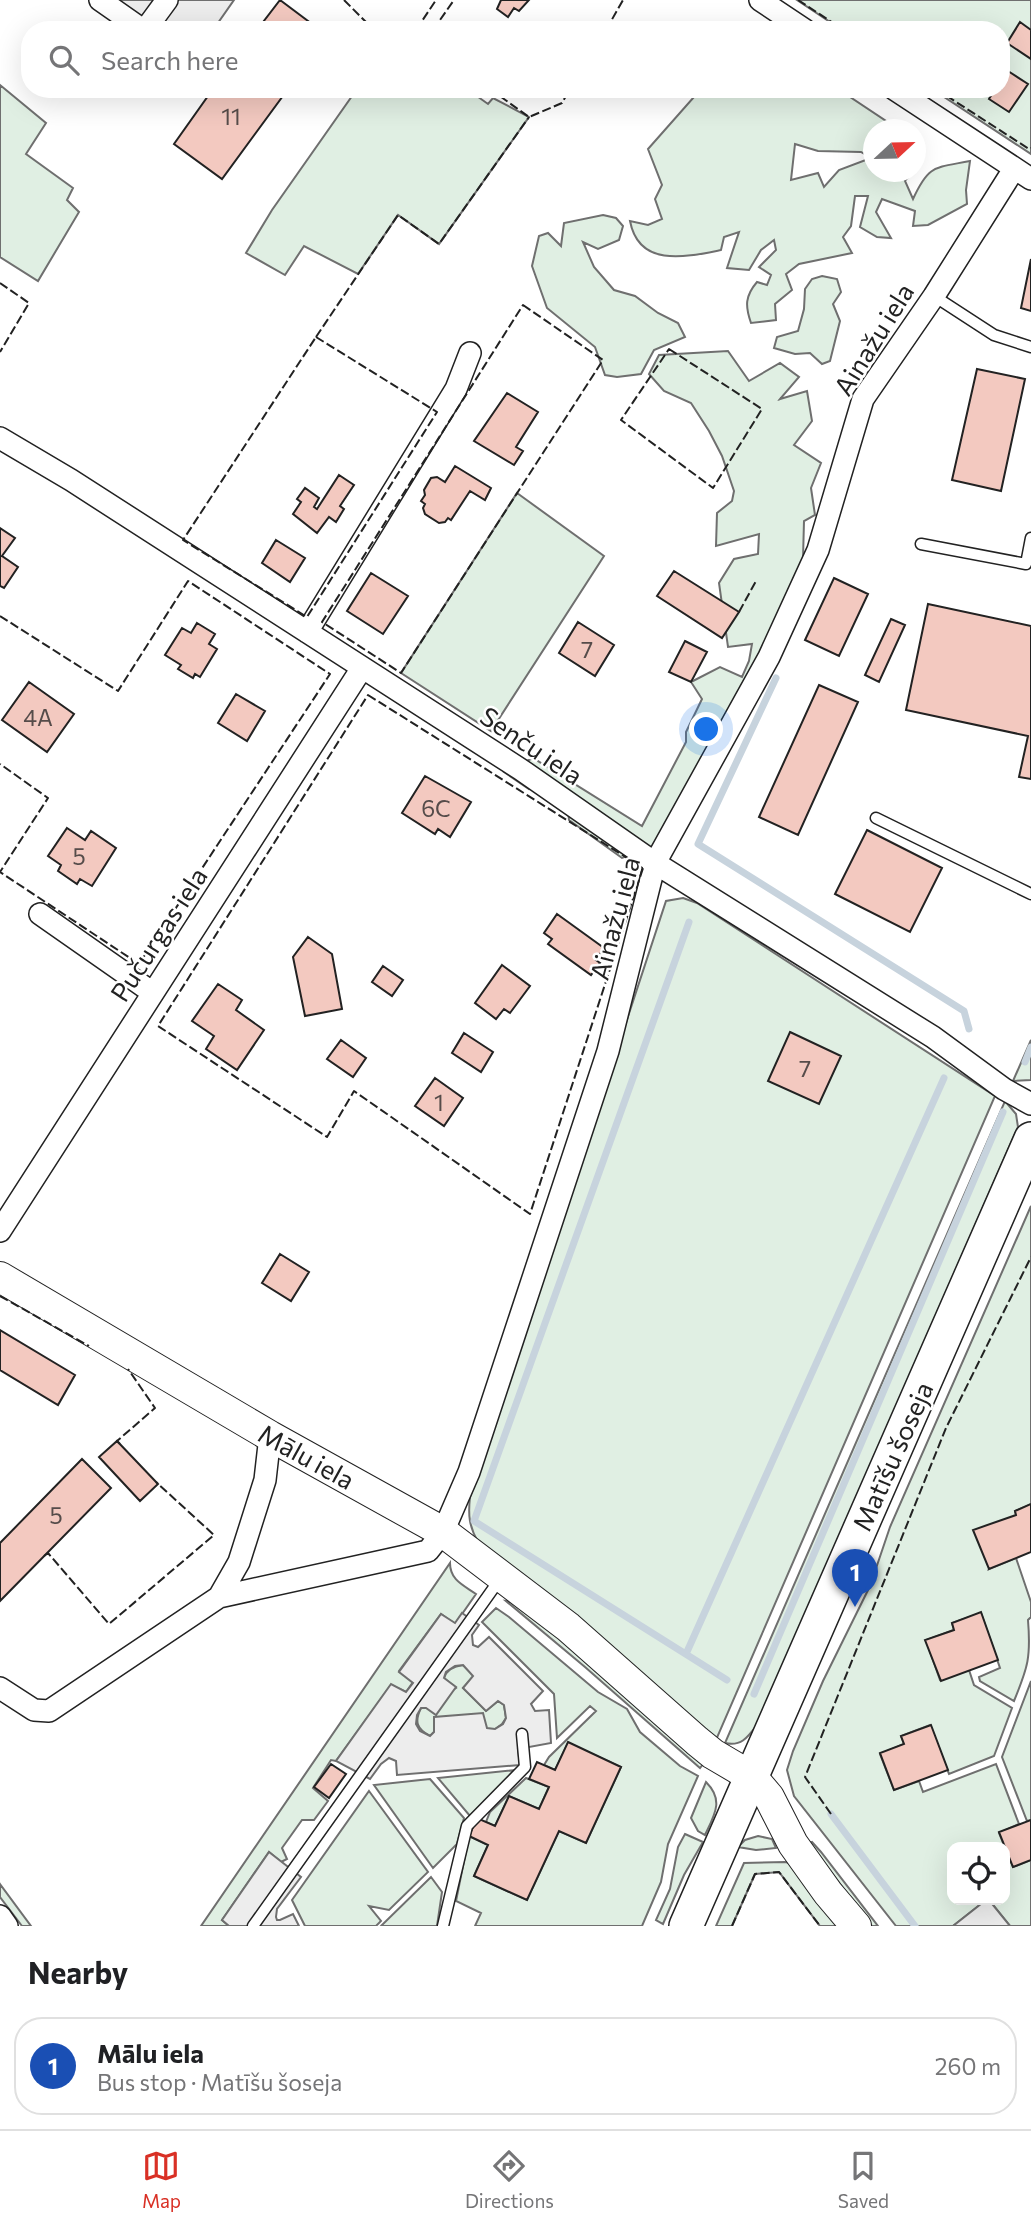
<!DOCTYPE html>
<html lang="en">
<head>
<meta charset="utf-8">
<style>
	body { margin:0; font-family:Commissioner,sans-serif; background:#f6f6f6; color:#202124 }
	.controls { position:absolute; right:21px; bottom:21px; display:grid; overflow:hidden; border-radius:14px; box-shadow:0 7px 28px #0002 }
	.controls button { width:63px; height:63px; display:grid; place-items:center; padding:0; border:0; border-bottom:2px solid #e0e0e0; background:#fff; color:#202124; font:35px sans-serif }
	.compass { position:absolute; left:863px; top:119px; width:63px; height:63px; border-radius:50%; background:#fff; box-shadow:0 7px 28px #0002; rotate:68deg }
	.you { position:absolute; left:707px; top:730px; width:24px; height:24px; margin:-18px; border:5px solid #fff; border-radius:50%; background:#1a73e8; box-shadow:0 0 0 10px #1a73e833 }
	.badge { display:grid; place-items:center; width:46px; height:46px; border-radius:50%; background:#d93025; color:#fff; font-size:23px; font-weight:700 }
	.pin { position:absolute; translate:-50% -58px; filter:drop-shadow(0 2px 4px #0008) }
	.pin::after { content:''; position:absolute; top:37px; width:24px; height:21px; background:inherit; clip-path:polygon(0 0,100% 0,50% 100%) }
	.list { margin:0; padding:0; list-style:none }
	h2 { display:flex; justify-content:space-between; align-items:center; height:91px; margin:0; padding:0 28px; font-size:30px }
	h2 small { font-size:23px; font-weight:400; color:#757577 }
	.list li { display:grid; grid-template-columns:46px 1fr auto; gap:21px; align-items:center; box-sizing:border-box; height:98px; margin:0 14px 14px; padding:0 14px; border:2px solid #e0e0e0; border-radius:28px }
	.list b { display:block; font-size:26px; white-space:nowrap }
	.list p { margin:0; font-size:23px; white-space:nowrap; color:#757577 }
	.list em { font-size:23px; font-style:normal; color:#757577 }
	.icon { flex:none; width:38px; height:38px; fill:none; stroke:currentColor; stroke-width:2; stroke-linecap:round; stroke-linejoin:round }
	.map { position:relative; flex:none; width:1031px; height:1926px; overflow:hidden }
	.search { position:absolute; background:#fff; box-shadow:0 7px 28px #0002; left:21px; right:21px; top:21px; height:77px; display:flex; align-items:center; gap:18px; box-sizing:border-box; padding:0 24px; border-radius:28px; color:#757577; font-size:26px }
	.sheet { height:203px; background:#fff }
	nav { display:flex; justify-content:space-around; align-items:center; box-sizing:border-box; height:98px; border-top:2px solid #e0e0e0; background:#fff; font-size:19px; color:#757577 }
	nav a { display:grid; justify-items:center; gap:4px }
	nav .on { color:#d93025 }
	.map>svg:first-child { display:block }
	.green { fill:#e0efe3; stroke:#6f6f6f; stroke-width:2; fill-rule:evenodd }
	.parking { fill:#ededed; stroke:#6f6f6f; stroke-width:2; fill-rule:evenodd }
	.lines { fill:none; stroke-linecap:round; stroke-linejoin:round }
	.stream { stroke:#c7d3dd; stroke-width:7 }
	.building { fill:#f3c9c0; stroke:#222; stroke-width:2 }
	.lane-casing { stroke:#222; stroke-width:13 }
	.street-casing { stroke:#222; stroke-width:24 }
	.secondary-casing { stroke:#222; stroke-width:32 }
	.primary-casing { stroke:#222; stroke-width:36 }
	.lane { stroke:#fff; stroke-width:10 }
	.street { stroke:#fff; stroke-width:21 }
	.secondary { stroke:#fff; stroke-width:30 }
	.primary { stroke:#fff; stroke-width:33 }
	.fence { stroke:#222; stroke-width:2; stroke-dasharray:9 3.5; stroke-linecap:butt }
	.labels { text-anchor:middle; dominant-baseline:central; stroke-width:5; stroke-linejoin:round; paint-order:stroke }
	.number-label { font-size:23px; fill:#564c4a }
	.street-label { font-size:26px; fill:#222; stroke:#fff }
</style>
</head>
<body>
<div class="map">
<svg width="1031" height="1926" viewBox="0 0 1031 1926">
	<rect width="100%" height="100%" fill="#fff"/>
	<!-- green -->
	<path class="green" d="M797 0H1031V154L932 89H1001V30H842Z
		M0 85 46 123 26 154 73 188 67 200 79 212 38 281 0 257Z
		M357 89H467L488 104 493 98 529 117 439 244 398 215 358 274 304 246 285 275 246 253 272 210Z
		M701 89H838L898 129 874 130V172H912L905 181 913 199C929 164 935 168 970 161L966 190 967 204 928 225 913 226 915 211 882 199 876 212 891 238 877 237 860 227 868 196H855L851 226 843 237 852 253 799 264 786 274 792 290 775 304 776 320 751 323C745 306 745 296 757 282L767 285 771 275 759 267 776 250 774 240 761 250 749 270 727 268 739 232 724 237 721 250C686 257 639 268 630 221L648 225 662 219 655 199 662 185 648 149ZM795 144 818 151 861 152 871 158 839 170 824 187 818 173 791 180Z
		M603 215 616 218 623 226 619 240 598 249 583 242 594 267 614 290 635 296 658 313 678 323 685 337 654 350 641 374 617 377 605 375 595 347 547 308 532 266 539 236 548 233 561 246 564 223Z
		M822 276 837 279 841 292 833 304 840 321 830 361 822 364 810 353 795 354 774 348 777 337 798 331 804 309 805 289 812 279Z
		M728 351 749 381 780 363 799 377 780 399 807 391 812 421 794 445 821 463 811 488 815 515 804 521 803 559 674 839 622 858 569 820 566 788 549 780 529 789 504 772 533 758 642 826 686 742V732L702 699 691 682 720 667 742 677 749 661 752 644 728 647 719 583 734 559 758 554 759 534 716 546 717 513 732 501 734 491 722 456 709 431 691 403 664 391 649 374 659 355Z
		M517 493 604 556 491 731 401 673Z
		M683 898 697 903 995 1096 716 1740 478 1542C469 1526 468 1515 470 1497L666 901Z
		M1031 1040V1080L1013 1081Z
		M1005 1101 1016 1114 1018 1127 757 1725C748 1737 741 1747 725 1743Z
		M1031 1206V1504L1015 1511 1016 1515 989 1569 1016 1558 1031 1602V1617L1028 1620C1031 1657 1028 1667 1014 1701L980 1681 979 1677 1000 1668 981 1613 952 1623 954 1630 926 1640 940 1680 969 1670 974 1685 1012 1708 994 1756 949 1774 930 1725 901 1736 904 1744 880 1754 894 1790 919 1781 923 1792 996 1764 1019 1824 999 1833 1013 1867 1031 1860V1926H1010L989 1900H1005V1847H952V1900H986L953 1926H896L794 1796 787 1770 793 1751 823 1681 870 1586 890 1527Z
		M450 1563C450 1580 463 1585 476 1594L455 1624 441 1614 399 1671 413 1682 406 1692 391 1685 336 1761 331 1760 313 1788 328 1801 314 1820H302L282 1848 287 1859 281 1862 269 1852 222 1920 229 1926H201Z
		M506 1601 518 1603 704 1763 700 1768 585 1667Z
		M496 1608 509 1617 598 1692 627 1709 640 1732 680 1766 698 1776 668 1844 661 1882 642 1926H475L481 1913 456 1901 469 1836 488 1845 474 1876 527 1900 559 1831 586 1843 621 1767 568 1743 555 1770 544 1765 549 1757 596 1711 590 1706 557 1738 554 1694 482 1622Z
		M463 1665 474 1676 463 1688 486 1711 498 1701 504 1705 506 1718 502 1724 495 1729 434 1732 430 1736C417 1729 414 1722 421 1708H426L456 1688 444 1678C447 1669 454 1666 463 1665Z
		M1031 1681V1820L1027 1821 1002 1757Z
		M516 1770 470 1816 438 1778Z
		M526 1778 549 1787 539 1809 509 1796 495 1826 486 1822 490 1812Z
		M430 1779 464 1818 457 1844 433 1868 374 1785Z
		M706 1782C724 1800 715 1814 705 1835L698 1831 691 1818Z
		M369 1791 428 1872 389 1910 369 1906 381 1921 376 1926H305L292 1900Z
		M685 1834 703 1842 684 1875 663 1924 656 1920 670 1889 678 1847Z
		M758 1836 772 1839 776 1848 756 1850 738 1847 745 1840Z
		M812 1842 821 1852 878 1926H872L809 1843Z
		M785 1862 794 1864 842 1926H820L779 1872 755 1874 732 1926H716L744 1863Z
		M431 1877 442 1892 437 1926H381Z
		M0 1884 31 1926H22L0 1897Z"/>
	<!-- parking -->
	<path class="parking" d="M108 0H234L213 30H143Z
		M462 1613 479 1625 472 1635 473 1645 478 1647 489 1637 543 1691 531 1704 535 1711 549 1710 551 1743 518 1749 520 1765 397 1775 396 1761 389 1758 381 1764 370 1779 336 1761 391 1684 406 1692 413 1683 399 1672 441 1614 455 1623ZM463 1665 473 1676 463 1688 486 1711 498 1701 504 1705 506 1718 503 1724 495 1729 487 1728 483 1713 434 1717V1732L430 1736 420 1731 416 1724 417 1715 421 1708H426L436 1715 456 1687 444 1678 446 1672 455 1666Z
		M269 1852 301 1877 277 1909 276 1917 277 1920H280L293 1914 299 1926H229L222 1920Z
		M986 1900H989L1010 1926H953Z"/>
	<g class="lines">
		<!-- stream -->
		<path class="stream" d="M776 678 698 844 964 1011 969 1029
			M689 922 474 1521 727 1680
			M1025 1062 1031 1047
			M686 1654 944 1078
			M754 1694 1003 1112
			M831 1814 915 1926"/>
	</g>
	<!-- building -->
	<path class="building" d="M280 0 320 30H257Z
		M501 0H529L519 11 514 8 508 17 497 9Z
		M1020 22 1031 30V59L1007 43Z
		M1008 71 1028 84 1009 112 989 99 995 89H1001V80Z
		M213 89H288L222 179 174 144Z
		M1031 259V311L1021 308Z
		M977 369 1025 379 1001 491 952 480Z
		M507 393 538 412 516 447 523 451 514 465 474 441Z
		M455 466 491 488 485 500 470 491 451 520 448 518 445 522 439 523 425 514 423 508 425 504 421 501 425 495 424 490 431 478 437 477 445 482Z
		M339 475 354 485 340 506 344 509 336 522 329 517 317 533 293 514 301 502 297 499 305 488 319 498 314 507 317 509Z
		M0 528 15 538 2 556 18 567 4 588 0 586Z
		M276 540 305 558 290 582 262 563Z
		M674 571 739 612 722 638 657 596Z
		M371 573 408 596 383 634 347 611Z
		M834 578 868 594 839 656 805 640Z
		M928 604 1031 626V779L1019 777 1028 736 906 710Z
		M891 619 905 625 879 682 865 675Z
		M578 622 614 645 595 676 559 653Z
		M197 623 215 634 209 644 217 649 200 677 195 674 193 678 178 669 181 665 165 655 182 628 191 633Z
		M685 641 707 652 691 682 669 672Z
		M29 682 74 714 47 752 2 720Z
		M819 685 858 702 798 835 759 817Z
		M236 694 265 711 247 741 218 723Z
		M425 776 471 802 450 837 438 829 435 834 402 813Z
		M67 828 85 840 91 831 116 848 92 886 80 879 77 884 58 871 61 865 48 856Z
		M867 830 942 868 910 932 835 894Z
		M557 914 604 948 596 960 600 963 591 975 548 944 552 939 544 933Z
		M308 937 332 954 342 1009 305 1016 293 957Z
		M502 965 530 986 510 1013 504 1009 496 1019 475 1003Z
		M383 966 403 980 392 996 372 982Z
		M218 984 242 1000 236 1010 264 1030 237 1070 206 1049 214 1036 192 1021Z
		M790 1032 841 1056 819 1104 768 1081Z
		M464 1033 493 1052 481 1072 452 1053Z
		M341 1040 366 1058 353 1077 327 1059Z
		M435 1078 463 1098 444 1126 415 1106Z
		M280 1254 309 1272 291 1301 262 1283Z
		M0 1330 75 1375 58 1405 0 1370Z
		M117 1441 158 1484 140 1501 99 1457Z
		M82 1459 111 1488 0 1601V1543Z
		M1031 1504V1552L989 1569 973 1530 1016 1515 1015 1511Z
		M981 1612 998 1660 941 1681 925 1640 954 1630 952 1623Z
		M931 1725 948 1770 894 1790 880 1753 904 1744 901 1736Z
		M568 1742 621 1767 586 1843 559 1831 527 1900 474 1876 488 1845 469 1836 477 1818 495 1826 509 1796 539 1809 549 1787 529 1779 537 1762 555 1770Z
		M331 1764 346 1774 329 1798 314 1787Z
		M1031 1820V1860L1013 1867 999 1832Z"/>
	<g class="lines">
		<defs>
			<path id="lane" d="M934 296 994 335 1031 347
				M921 544 1026 564 1031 538
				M876 818 1031 894
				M253 1926 500 1579
				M443 1926 467 1826 525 1767 522 1734"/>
			<path id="street" d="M100 0 143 30
				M760 0 805 30
				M145 30 167 0
				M894 89 1031 179
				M0 438 71 480 520 769 655 863 933 1037 1004 1089 1031 1104
				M307 632 456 389 470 353
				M40 914 153 993
				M0 1231 362 668
				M219 1597 428 1551 443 1532 469 1472 608 1051 655 863 769 657 818 550 863 399 934 296 1014 169
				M0 1688 34 1710 49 1711 219 1597 239 1562 265 1480 270 1436
				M0 1916 7 1926"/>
			<path id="secondary" d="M0 1277 270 1436 443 1532 568 1627 697 1741 713 1754 752 1777 769 1797 793 1844 828 1893 856 1926"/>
			<path id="primary" d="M686 1926 1031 1139"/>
		</defs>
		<!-- lane casing -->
		<use href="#lane" class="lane-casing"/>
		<!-- street casing -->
		<use href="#street" class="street-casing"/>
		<!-- secondary casing -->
		<use href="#secondary" class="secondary-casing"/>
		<!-- primary casing -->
		<use href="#primary" class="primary-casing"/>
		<!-- lane -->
		<use href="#lane" class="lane"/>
		<!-- street -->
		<use href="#street" class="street"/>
		<!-- secondary -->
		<use href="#secondary" class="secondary"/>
		<!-- primary -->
		<use href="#primary" class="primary"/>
		<!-- fence -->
		<path class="fence" d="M344 0 374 30
			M798 0 844 30
			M416 30 436 0
			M433 30 454 0
			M606 30 623 0
			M490 89 529 117 562 103 570 89
			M936 89 1029 149 1031 148
			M0 283 29 303 0 352
			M523 305 603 360 401 673 322 622Z
			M316 337 437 412 307 617 183 540Z
			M316 337 398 215 439 244 529 117
			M669 349 762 409 713 488 621 420Z
			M739 612 756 581
			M0 616 118 691 188 581 330 674 139 964 0 872 48 798 0 764
			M368 695 643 868 530 1214 354 1091 327 1137 158 1026Z
			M0 1296 89 1346
			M120 1444 117 1441 155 1408 128 1369
			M44 1556 48 1553 109 1624 214 1535 156 1482
			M831 1814 805 1777 946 1428 1031 1257
			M732 1926 755 1874 779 1872 820 1926"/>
	</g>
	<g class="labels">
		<!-- number labels -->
		<g class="number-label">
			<text x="231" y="116">11</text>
			<text x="587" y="649">7</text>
			<text x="38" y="717">4A</text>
			<text x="436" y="808">6C</text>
			<text x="79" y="856">5</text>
			<text x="805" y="1068">7</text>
			<text x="439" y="1102">1</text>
			<text x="56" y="1515">5</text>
		</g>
		<!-- street labels -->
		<g class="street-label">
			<text transform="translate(873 339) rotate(-58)">Ainažu iela</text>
			<text transform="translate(532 745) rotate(34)">Senču iela</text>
			<text transform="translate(614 918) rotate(-75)">Ainažu iela</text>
			<text transform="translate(158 934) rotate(-57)">Pučurgas iela</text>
			<text transform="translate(307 1456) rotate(29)">Mālu iela</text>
			<text transform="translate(892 1456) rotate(-66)">Matīšu šoseja</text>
		</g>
	</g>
</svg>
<div class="controls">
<button><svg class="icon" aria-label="locate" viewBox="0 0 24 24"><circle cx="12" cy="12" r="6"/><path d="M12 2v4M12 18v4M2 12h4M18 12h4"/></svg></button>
</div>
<svg class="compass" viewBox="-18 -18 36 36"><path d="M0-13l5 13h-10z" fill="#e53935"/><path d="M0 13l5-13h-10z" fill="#757577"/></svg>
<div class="you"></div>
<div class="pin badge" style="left:855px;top:1607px;background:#1a4fb4">1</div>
<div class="search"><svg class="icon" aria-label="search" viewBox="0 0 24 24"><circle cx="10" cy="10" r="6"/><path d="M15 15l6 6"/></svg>Search here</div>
</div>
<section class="sheet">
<h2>Nearby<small></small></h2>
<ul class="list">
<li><span class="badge" style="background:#1a4fb4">1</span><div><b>Mālu iela</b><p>Bus stop · Matīšu šoseja</p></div><em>260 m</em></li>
</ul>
</section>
<nav>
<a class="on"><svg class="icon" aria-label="map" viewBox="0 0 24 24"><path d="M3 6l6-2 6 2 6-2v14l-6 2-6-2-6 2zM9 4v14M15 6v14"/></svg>Map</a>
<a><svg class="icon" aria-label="directions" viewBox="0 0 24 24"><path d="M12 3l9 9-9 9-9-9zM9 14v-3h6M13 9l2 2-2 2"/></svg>Directions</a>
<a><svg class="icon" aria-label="saved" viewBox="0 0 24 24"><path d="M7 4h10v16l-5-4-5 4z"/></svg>Saved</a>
</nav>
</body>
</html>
